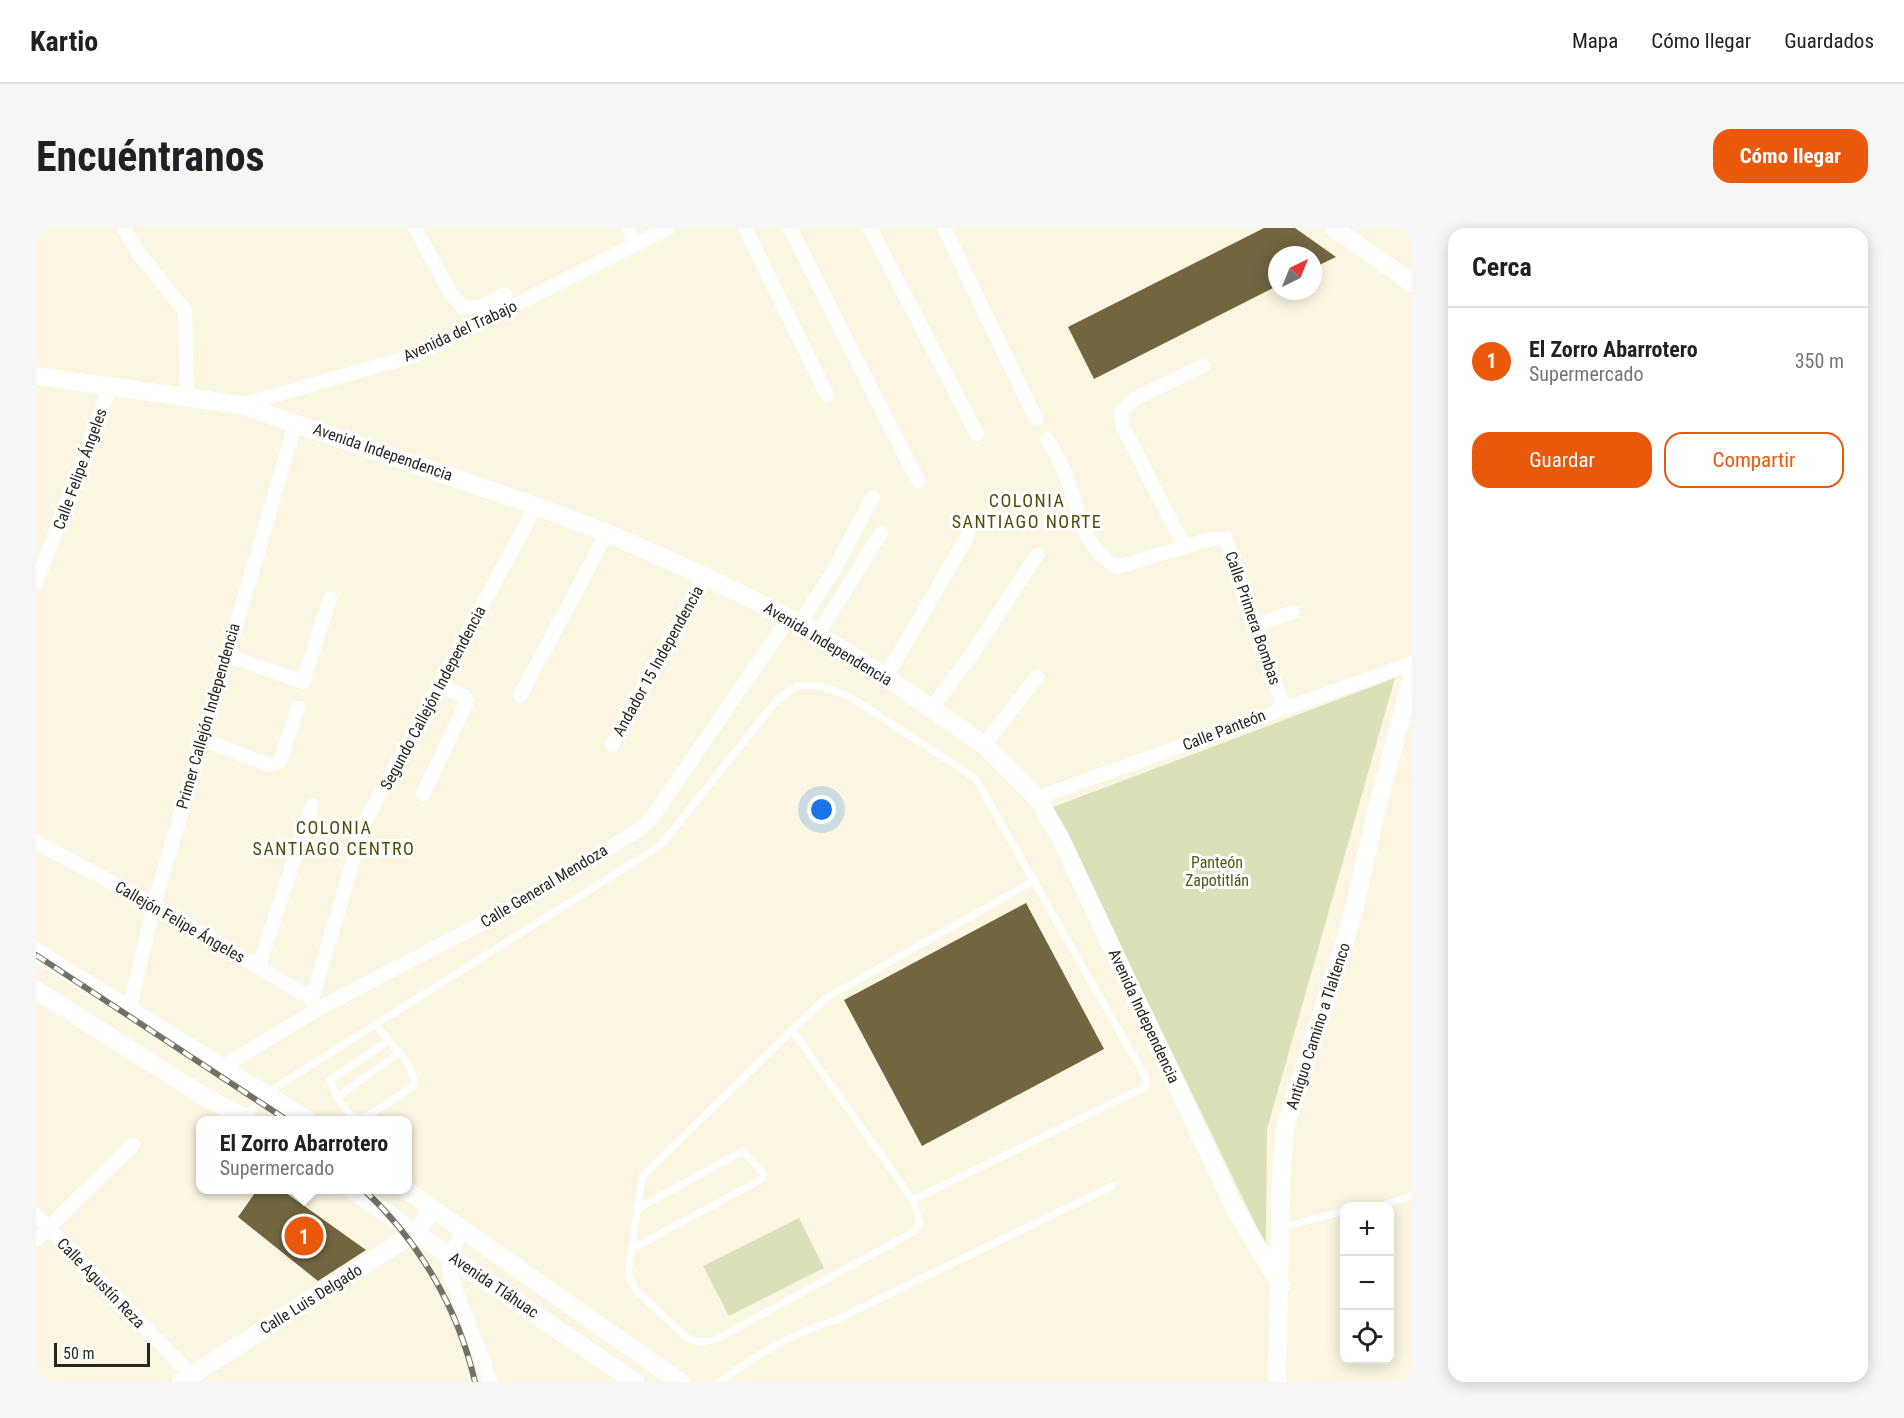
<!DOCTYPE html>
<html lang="es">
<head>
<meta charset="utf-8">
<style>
	body { margin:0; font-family:"Roboto Condensed",sans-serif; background:#f6f6f6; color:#202124 }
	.controls { position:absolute; right:18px; bottom:18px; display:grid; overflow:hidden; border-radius:12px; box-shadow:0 3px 15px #0003 }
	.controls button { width:54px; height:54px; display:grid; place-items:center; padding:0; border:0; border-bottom:2px solid #e0e0e0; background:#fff; color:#202124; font:30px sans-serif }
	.compass { position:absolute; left:1232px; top:18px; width:54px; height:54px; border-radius:50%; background:#fff; box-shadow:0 3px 15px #0003; rotate:43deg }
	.scale { position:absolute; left:18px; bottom:15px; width:96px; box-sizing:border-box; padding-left:6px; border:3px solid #28261e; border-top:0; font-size:16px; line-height:21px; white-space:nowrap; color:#28261e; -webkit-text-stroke:4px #fff; paint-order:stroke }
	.you { position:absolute; left:786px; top:582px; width:21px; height:21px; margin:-15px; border:4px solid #fff; border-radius:50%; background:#1a73e8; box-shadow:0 0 0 9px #1a73e833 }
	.badge { display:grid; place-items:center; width:39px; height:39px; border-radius:50%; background:#ea580c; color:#fff; font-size:20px; font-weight:700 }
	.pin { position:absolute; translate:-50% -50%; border:3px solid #fff; box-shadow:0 2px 6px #0006 }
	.popup { position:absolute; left:160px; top:888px; width:216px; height:78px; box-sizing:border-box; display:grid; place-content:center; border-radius:12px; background:#fff; filter:drop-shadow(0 2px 4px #0005); font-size:20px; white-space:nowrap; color:#757577 }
	.popup b { font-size:22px; color:#202124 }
	.popup::after { content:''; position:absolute; left:50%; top:100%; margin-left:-12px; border:12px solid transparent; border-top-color:#fff }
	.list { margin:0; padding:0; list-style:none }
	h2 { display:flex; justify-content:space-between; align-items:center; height:78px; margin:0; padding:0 24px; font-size:26px }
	h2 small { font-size:20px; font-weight:400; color:#757577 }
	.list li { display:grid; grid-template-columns:39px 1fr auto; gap:18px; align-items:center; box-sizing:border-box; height:108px; padding:0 24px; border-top:2px solid #e0e0e0 }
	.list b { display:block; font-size:22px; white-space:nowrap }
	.list p { margin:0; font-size:20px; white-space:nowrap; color:#757577 }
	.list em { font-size:20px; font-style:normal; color:#757577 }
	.actions { display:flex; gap:12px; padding:18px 24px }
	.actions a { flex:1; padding:14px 0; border:2px solid #ea580c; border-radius:18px; text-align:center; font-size:21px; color:#ea580c }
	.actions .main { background:#ea580c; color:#fff }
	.icon { flex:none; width:33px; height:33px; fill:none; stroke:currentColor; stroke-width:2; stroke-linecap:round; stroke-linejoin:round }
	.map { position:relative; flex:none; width:1376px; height:1154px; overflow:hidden; border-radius:18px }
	header { display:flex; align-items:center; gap:36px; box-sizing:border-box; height:84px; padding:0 30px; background:#fff; border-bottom:2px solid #e0e0e0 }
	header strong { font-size:28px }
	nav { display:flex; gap:33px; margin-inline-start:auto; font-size:21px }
	.intro { display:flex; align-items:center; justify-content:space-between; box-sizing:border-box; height:144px; padding:0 36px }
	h1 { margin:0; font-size:42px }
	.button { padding:15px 27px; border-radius:18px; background:#ea580c; color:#fff; font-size:21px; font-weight:700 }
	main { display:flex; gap:36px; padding:0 36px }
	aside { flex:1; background:#fff; border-radius:18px; box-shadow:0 3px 15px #0003 }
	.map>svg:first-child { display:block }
	.green { fill:#dce0b8 }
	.building { fill:#716640 }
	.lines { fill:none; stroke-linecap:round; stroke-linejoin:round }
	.lane { stroke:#fff; stroke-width:7 }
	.street { stroke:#fff; stroke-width:14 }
	.secondary { stroke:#fff; stroke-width:18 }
	.rail-casing { stroke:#737064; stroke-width:6 }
	.rail { stroke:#fff; stroke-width:4; stroke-dasharray:11; stroke-linecap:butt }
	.labels { text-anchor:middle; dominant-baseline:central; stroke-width:6; stroke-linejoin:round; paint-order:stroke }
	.street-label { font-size:16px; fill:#28261e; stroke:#fff }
	.park-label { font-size:16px; fill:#555715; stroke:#fff }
	.neighbourhood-label { font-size:18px; letter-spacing:1.5px; fill:#574a09; stroke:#fff }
</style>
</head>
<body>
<header>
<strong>Kartio</strong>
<nav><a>Mapa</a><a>Cómo llegar</a><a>Guardados</a></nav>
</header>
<div class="intro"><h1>Encuéntranos</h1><a class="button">Cómo llegar</a></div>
<main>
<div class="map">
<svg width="1376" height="1154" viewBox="0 0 1376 1154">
	<rect width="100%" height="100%" fill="#fbf6e2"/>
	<!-- green -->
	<path class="green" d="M1359 450 1231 901 1230 1018 1017 579Z
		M763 990 788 1040 693 1088 667 1038Z"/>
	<!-- building -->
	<path class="building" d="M1228 0H1259L1300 29 1277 40V27H1241V58L1058 151 1032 99Z
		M990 675 1068 821 886 918 808 772Z
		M221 962H246L330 1022 282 1053 202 989Z"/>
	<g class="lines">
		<!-- lane -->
		<path class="lane" d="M340 797C352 814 379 835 378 858L332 888 320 890 312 884 301 869 363 825
			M756 802 877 972 884 994 879 1003 679 1112 663 1114 651 1110 600 1062 592 1047 606 949Z
			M756 802 790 770 999 652
			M301 869 294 852 352 813
			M210 889 229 866 625 617 742 471 761 458H785L814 469 939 550 1110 850V858L1101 863 877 972
			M1344 978 1376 968
			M1245 1000 1308 983
			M596 1021 722 953 727 949V945L707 923 601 981
			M684 1154C720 1126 756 1105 800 1092L1076 958"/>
		<!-- street -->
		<path class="street" d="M88 0 100 22 149 83 151 168
			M379 0 415 66 427 79 442 80 469 66
			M592 0 599 16
			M709 0 791 167
			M754 0 882 253
			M834 0 941 206
			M908 0 1000 191
			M205 177 380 127 632 0
			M1011 211C1018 224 1028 238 1032 253 1043 285 1048 322 1081 339L1175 311 1190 310 1217 398 1248 479
			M1149 320 1087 199 1084 185 1100 170 1167 138
			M0 355 74 160
			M764 395 796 345 837 269
			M1217 398 1257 384
			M782 406 845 305
			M190 427 267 454 294 370
			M850 449 932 307
			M484 468 571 305
			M896 480 936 426 1001 327
			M165 511 233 537 244 533 262 480
			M576 517 668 348
			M948 517 1001 449
			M387 566 431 474 428 468 402 457
			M1001 570 1376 435
			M0 614 118 677 276 771 279 777
			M222 740 276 578
			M276 771 328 596 500 278
			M93 783 118 677 260 194
			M185 840 282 781 473 681 601 603 615 591 753 390
			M0 987 155 1147
			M426 1003 414 1028 412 1041 455 1154
			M0 1012 97 917"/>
		<!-- secondary -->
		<path class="secondary" d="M1298 0 1376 55
			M0 148 205 177 500 278 571 305 668 348 764 395 850 449 948 517 1001 570 1024 609 1197 977 1245 1058
			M0 724 271 892
			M0 762 169 869 213 892
			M316 962 599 1154
			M370 962 644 1154
			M145 1154 380 1004 397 981
			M1241 1154 1245 951 1249 900 1316 690 1340 584 1376 449"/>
		<defs>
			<path id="rail" d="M0 727 251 892
				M328 962C383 1013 422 1080 439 1154"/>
		</defs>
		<!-- rail casing -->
		<use href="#rail" class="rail-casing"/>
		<!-- rail -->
		<use href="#rail" class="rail"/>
	</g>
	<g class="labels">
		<!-- street labels -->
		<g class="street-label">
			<text transform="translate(424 103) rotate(-25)">Avenida del Trabajo</text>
			<text transform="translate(347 224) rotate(19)">Avenida Independencia</text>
			<text transform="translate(44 241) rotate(-70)">Calle Felipe Ángeles</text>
			<text transform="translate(1217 390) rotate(71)">Calle Primera Bombas</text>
			<text transform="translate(792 416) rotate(31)">Avenida Independencia</text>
			<text transform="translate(622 433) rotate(-61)">Andador 15 Independencia</text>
			<text transform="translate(397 470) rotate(-62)">Segundo Callejón Independencia</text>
			<text transform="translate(172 488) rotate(-74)">Primer Callejón Independencia</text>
			<text transform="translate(1188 502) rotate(-21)">Calle Panteón</text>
			<text transform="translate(508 658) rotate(-31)">Calle General Mendoza</text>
			<text transform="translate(144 694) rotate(30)">Callejón Felipe Ángeles</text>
			<text transform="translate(1108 788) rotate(65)">Avenida Independencia</text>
			<text transform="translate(1282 798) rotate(-72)">Antiguo Camino a Tlaltenco</text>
			<text transform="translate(65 1055) rotate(46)">Calle Agustín Reza</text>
			<text transform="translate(458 1057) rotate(34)">Avenida Tláhuac</text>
			<text transform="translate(275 1071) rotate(-32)">Calle Luis Delgado</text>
		</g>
		<!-- park labels -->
		<g class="park-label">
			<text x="1181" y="634">Panteón<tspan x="1181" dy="18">Zapotitlán</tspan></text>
		</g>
		<!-- neighbourhood labels -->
		<g class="neighbourhood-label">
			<text x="991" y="272">COLONIA<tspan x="991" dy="21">SANTIAGO NORTE</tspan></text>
			<text x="298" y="599">COLONIA<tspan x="298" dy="21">SANTIAGO CENTRO</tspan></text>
		</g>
	</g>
</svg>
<div class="controls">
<button>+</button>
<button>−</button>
<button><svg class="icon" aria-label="locate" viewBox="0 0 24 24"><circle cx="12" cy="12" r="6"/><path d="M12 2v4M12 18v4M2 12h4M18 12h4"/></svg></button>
</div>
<svg class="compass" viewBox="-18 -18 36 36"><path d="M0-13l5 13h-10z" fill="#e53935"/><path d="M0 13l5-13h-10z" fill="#757577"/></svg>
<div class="scale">50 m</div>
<div class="you"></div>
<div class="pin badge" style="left:268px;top:1008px">1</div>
<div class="popup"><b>El Zorro Abarrotero</b>Supermercado</div>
</div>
<aside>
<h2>Cerca<small></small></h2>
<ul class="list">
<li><span class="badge">1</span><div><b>El Zorro Abarrotero</b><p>Supermercado</p></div><em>350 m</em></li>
</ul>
<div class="actions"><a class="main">Guardar</a><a>Compartir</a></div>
</aside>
</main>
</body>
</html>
